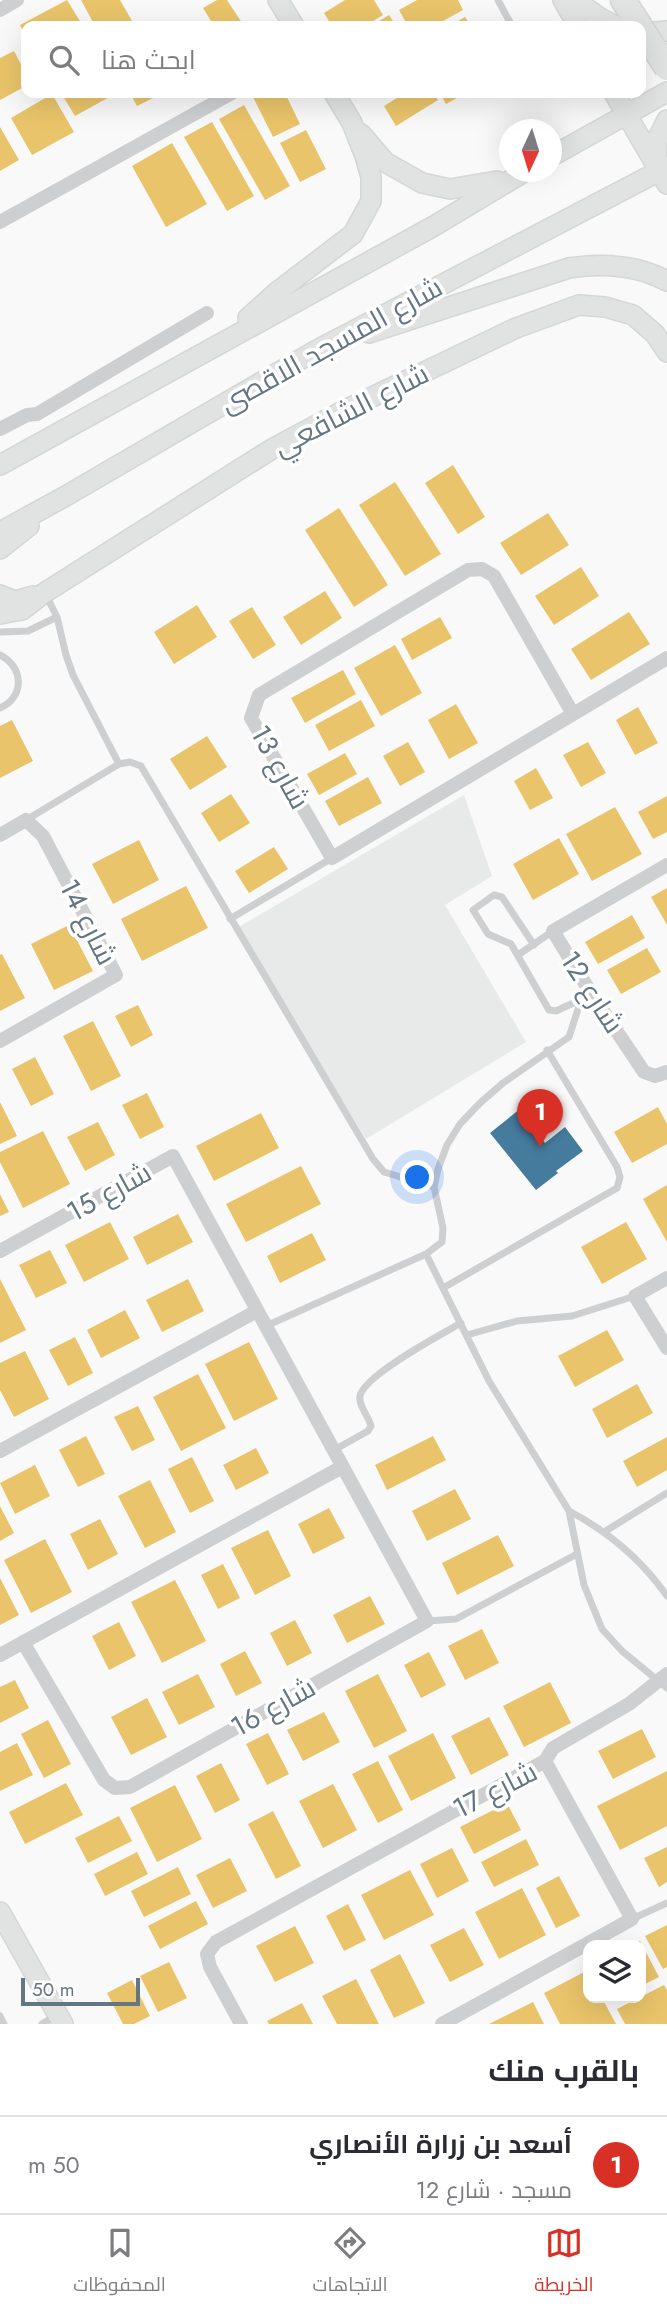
<!DOCTYPE html>
<html lang="ar">
<head>
<meta charset="utf-8">
<style>
	body { margin:0; font-family:Jost,Cairo,sans-serif; background:#f7f7f7; color:#2b2b33; direction:rtl }
	.controls { position:absolute; right:21px; bottom:21px; display:grid; overflow:hidden; border-radius:14px; box-shadow:0 7px 28px #0002 }
	.controls button { width:63px; height:63px; display:grid; place-items:center; padding:0; border:0; border-bottom:2px solid #e1e1e2; background:#fff; color:#2b2b33; font:35px sans-serif }
	.compass { position:absolute; left:499px; top:119px; width:63px; height:63px; border-radius:50%; background:#fff; box-shadow:0 7px 28px #0002; rotate:184deg }
	.scale { position:absolute; left:21px; bottom:18px; width:119px; box-sizing:border-box; padding-left:7px; border:4px solid #657683; border-top:0; font-size:19px; line-height:24px; white-space:nowrap; color:#657683; -webkit-text-stroke:5px #fff; paint-order:stroke }
	.you { position:absolute; left:418px; top:1178px; width:24px; height:24px; margin:-18px; border:5px solid #fff; border-radius:50%; background:#1a73e8; box-shadow:0 0 0 10px #1a73e833 }
	.badge { display:grid; place-items:center; width:46px; height:46px; border-radius:50%; background:#d93025; color:#fff; font-size:23px; font-weight:700 }
	.pin { position:absolute; translate:-50% -58px; filter:drop-shadow(0 2px 4px #0008) }
	.pin::after { content:''; position:absolute; top:37px; width:24px; height:21px; background:inherit; clip-path:polygon(0 0,100% 0,50% 100%) }
	.list { margin:0; padding:0; list-style:none }
	h2 { display:flex; justify-content:space-between; align-items:center; height:91px; margin:0; padding:0 28px; font-size:30px }
	h2 small { font-size:23px; font-weight:400; color:#7c7c81 }
	.list li { display:grid; grid-template-columns:46px 1fr auto; gap:21px; align-items:center; box-sizing:border-box; height:98px; padding:0 28px; border-top:2px solid #e1e1e2 }
	.list b { display:block; font-size:26px; white-space:nowrap }
	.list p { margin:0; font-size:23px; white-space:nowrap; color:#7c7c81 }
	.list em { font-size:23px; font-style:normal; color:#7c7c81 }
	.icon { flex:none; width:38px; height:38px; fill:none; stroke:currentColor; stroke-width:2; stroke-linecap:round; stroke-linejoin:round }
	.map { position:relative; flex:none; width:667px; height:2024px; overflow:hidden; direction:ltr }
	.search { position:absolute; background:#fff; box-shadow:0 7px 28px #0002; left:21px; right:21px; top:21px; height:77px; display:flex; align-items:center; gap:18px; box-sizing:border-box; padding:0 24px; border-radius:14px; color:#7c7c81; font-size:26px }
	.sheet { height:189px; background:#fff }
	nav { display:flex; justify-content:space-around; align-items:center; box-sizing:border-box; height:98px; border-top:2px solid #e1e1e2; background:#fff; font-size:19px; color:#7c7c81 }
	nav a { display:grid; justify-items:center; gap:4px }
	nav .on { color:#d93025 }
	.map>svg:first-child { display:block }
	.built { fill:#e8e9e9 }
	.homes { fill:#e9c46a }
	.public { fill:#457b9d }
	.lines { fill:none; stroke-linecap:round; stroke-linejoin:round }
	.secondary-casing { stroke:#d5d6d7; stroke-width:22 }
	.highway-casing { stroke:#d5d6d6; stroke-width:27 }
	.lane { stroke:#cecfd0; stroke-width:7 }
	.street { stroke:#cecfd0; stroke-width:14 }
	.secondary { stroke:#e1e2e2; stroke-width:19 }
	.highway { stroke:#e1e2e2; stroke-width:24 }
	.highway-bridge-casing { stroke:#d5d6d6; stroke-width:27; stroke-linecap:butt }
	.highway-bridge { stroke:#e1e2e2; stroke-width:24 }
	.labels { text-anchor:middle; dominant-baseline:central; stroke-width:7; stroke-linejoin:round; paint-order:stroke }
	.street-label { font-size:28px; fill:#657683; stroke:#fff }
</style>
</head>
<body>
<div class="map">
<svg width="667" height="2024" viewBox="0 0 667 2024">
	<rect width="100%" height="100%" fill="#f9f9f9"/>
	<!-- built -->
	<path class="built" d="M464 795 492 876 445 905 526 1042 366 1139 237 928Z"/>
	<!-- homes -->
	<path class="homes" d="M67 0 83 26H26V37L20 25Z
		M81 0H120L135 26H95Z
		M217 0H227L244 26H214L203 8Z
		M345 0H374L383 15 365 26H332L324 13Z
		M417 0H458L463 10 434 26H408L399 10Z
		M389 15 396 26H371Z
		M465 17 471 26H449Z
		M14 51 26 74V86L0 100V58Z
		M61 93H112L113 95 75 116Z
		M130 93H163L137 106Z
		M261 93H285L300 124 273 137 253 97Z
		M405 93H433L438 100 396 126 384 106Z
		M440 93H466L446 104Z
		M52 94 74 132 32 155 11 118Z
		M244 105 290 186 265 200 219 119Z
		M212 122 254 196 227 211 184 137Z
		M0 127 19 160 0 171Z
		M306 130 326 169 300 182 280 143Z
		M172 143 207 204 166 227 132 166Z
		M453 465 485 517 458 534 425 483Z
		M395 482 441 554 405 576 359 505Z
		M339 508 388 585 354 607 305 530Z
		M548 513 569 545 521 575 500 543Z
		M581 567 599 596 554 625 535 596Z
		M325 591 342 618 301 645 283 617Z
		M197 605 217 637 174 664 154 632Z
		M252 607 276 645 253 659 229 621Z
		M629 612 650 644 591 680 571 649Z
		M440 617 452 638 412 660 401 639Z
		M395 645 422 693 381 716 354 668Z
		M343 670 356 694 305 723 291 698Z
		M361 700 375 726 329 751 315 725Z
		M456 704 478 743 449 759 428 720Z
		M638 707 658 743 635 755 616 720Z
		M12 720 33 761 0 778V726Z
		M207 736 227 767 190 790 170 759Z
		M408 742 425 772 400 786 383 756Z
		M588 742 606 773 581 787 563 755Z
		M345 753 357 774 319 795 307 774Z
		M536 768 553 798 530 810 514 781Z
		M368 777 382 803 339 826 325 801Z
		M231 794 250 823 219 842 201 813Z
		M667 796V832L653 839 638 812Z
		M615 807 642 854 592 881 566 834Z
		M559 838 579 874 533 900 513 864Z
		M139 840 159 880 113 904 92 864Z
		M274 847 288 869 249 893 235 871Z
		M186 886 208 928 142 961 121 919Z
		M667 888V925L651 897Z
		M632 915 645 938 598 964 585 942Z
		M69 925 93 971 54 990 31 944Z
		M647 948 661 972 621 994 607 970Z
		M2 954 25 998 0 1011V955Z
		M138 1005 153 1035 131 1047 115 1016Z
		M93 1021 121 1076 91 1091 63 1036Z
		M35 1057 54 1094 31 1106 12 1069Z
		M147 1093 164 1127 140 1139 122 1105Z
		M0 1102 17 1136 0 1144Z
		M658 1107 667 1124V1144L632 1163 614 1132Z
		M261 1113 279 1148 214 1181 196 1146Z
		M98 1122 115 1155 85 1171 67 1137Z
		M43 1131 70 1184 23 1208 0 1162V1152Z
		M301 1166 321 1204 246 1242 226 1204Z
		M667 1185V1242L643 1199Z
		M0 1194 9 1212 0 1216Z
		M178 1214 193 1242 147 1265 133 1237Z
		M110 1222 129 1259 84 1282 65 1245Z
		M626 1222 647 1259 602 1284 581 1247Z
		M312 1233 326 1260 280 1283 267 1256Z
		M50 1250 67 1283 36 1298 19 1265Z
		M0 1279 26 1330 0 1343Z
		M188 1279 204 1311 162 1332 146 1300Z
		M125 1310 140 1338 101 1358 87 1330Z
		M607 1330 624 1360 575 1387 558 1356Z
		M75 1337 93 1373 68 1386 49 1350Z
		M249 1342 278 1399 234 1421 205 1364Z
		M25 1351 49 1399 14 1417 0 1390V1363Z
		M198 1374 226 1428 181 1451 153 1397Z
		M637 1384 653 1413 607 1438 592 1409Z
		M138 1406 155 1440 132 1451 114 1417Z
		M86 1436 105 1474 78 1487 59 1450Z
		M433 1436 446 1460 387 1490 375 1465Z
		M667 1437V1470L637 1487 623 1461Z
		M256 1448 269 1473 236 1490 223 1465Z
		M192 1457 214 1501 190 1513 168 1469Z
		M35 1465 50 1496 15 1514 0 1483Z
		M150 1480 176 1532 145 1548 118 1496Z
		M455 1489 471 1519 427 1541 412 1511Z
		M0 1506 14 1533 0 1541Z
		M329 1508 345 1538 313 1554 298 1524Z
		M100 1519 118 1554 88 1570 70 1534Z
		M268 1530 291 1576 255 1595 231 1548Z
		M498 1535 514 1566 457 1595 442 1563Z
		M45 1539 72 1592 31 1613 4 1560Z
		M223 1564 240 1598 218 1609 201 1575Z
		M0 1578 19 1615 0 1625Z
		M175 1580 206 1641 162 1663 131 1602Z
		M370 1596 385 1624 347 1643 333 1615Z
		M295 1620 312 1653 287 1666 270 1633Z
		M119 1622 136 1656 109 1670 92 1636Z
		M482 1629 499 1663 465 1680 448 1646Z
		M245 1651 262 1683 236 1696 220 1664Z
		M429 1652 446 1685 421 1698 404 1665Z
		M198 1674 215 1707 179 1725 162 1692Z
		M378 1674 407 1731 374 1748 345 1691Z
		M15 1680 29 1708 0 1723V1687Z
		M550 1682 571 1723 524 1747 503 1706Z
		M147 1698 167 1737 131 1755 111 1717Z
		M324 1712 340 1742 303 1761 287 1730Z
		M489 1717 509 1755 471 1775 451 1736Z
		M48 1720 71 1764 44 1778 21 1734Z
		M642 1729 656 1757 613 1779 598 1751Z
		M268 1733 289 1774 267 1785 246 1744Z
		M433 1733 456 1778 411 1801 388 1756Z
		M17 1743 33 1775 0 1791V1752Z
		M378 1761 403 1810 378 1823 352 1774Z
		M221 1763 240 1800 215 1813 196 1776Z
		M667 1771V1826L620 1850 597 1806Z
		M66 1783 83 1815 25 1844 9 1812Z
		M333 1784 357 1830 323 1848 299 1801Z
		M175 1785 202 1839 157 1862 130 1808Z
		M507 1803 521 1830 474 1854 460 1827Z
		M273 1811 301 1866 276 1879 248 1824Z
		M119 1816 132 1841 88 1863 75 1838Z
		M526 1839 539 1865 494 1887 481 1862Z
		M667 1847V1882L659 1887 644 1858Z
		M452 1848 469 1881 437 1898 420 1864Z
		M137 1852 148 1874 105 1896 94 1874Z
		M230 1858 247 1891 213 1908 196 1875Z
		M178 1867 191 1894 144 1917 131 1891Z
		M410 1870 434 1915 384 1940 361 1895Z
		M559 1876 580 1916 556 1928 536 1888Z
		M522 1888 546 1935 499 1959 475 1912Z
		M196 1901 208 1924 160 1949 148 1926Z
		M348 1904 366 1940 344 1951 326 1916Z
		M667 1925V1967L663 1969 645 1936Z
		M295 1926 314 1963 275 1982 256 1946Z
		M464 1928 484 1965 450 1982 430 1945Z
		M640 1941 659 1977 641 1986V1945H632Z
		M400 1954 425 2003 394 2018 370 1970Z
		M169 1962 187 1998 158 2012 140 1976Z
		M588 1970V1998H602L616 2024H560L544 1993Z
		M356 1979 379 2024H337L322 1996Z
		M132 1980 150 2016 134 2024H123L107 1993Z
		M664 1985 667 1990V2024H625L617 2009Z
		M533 2002 544 2024H489Z
		M302 2003 313 2024H269L267 2021Z"/>
	<!-- public -->
	<path class="public" d="M520 1109 545 1143 565 1127 583 1151 556 1171 558 1173 536 1190 490 1133Z"/>
	<g class="lines">
		<defs>
			<path id="secondary" d="M278 0 294 26
				M563 0 578 26
				M575 0 600 18 616 26
				M641 33 667 31
				M614 93 667 184
				M361 134 385 162 422 183 450 189 497 181
				M552 156 667 92
				M657 164 656 142 667 120
				M248 318 277 292 353 234 371 201V177L365 156 352 123 334 93
				M369 333 569 268C602 263 637 265 667 281
				M0 465 434 226 524 172
				M0 532 64 497 315 351 667 167
				M0 549 29 526
				M0 595 15 601 33 596
				M0 614 22 610 44 593 272 449 345 410 516 328 579 305 605 307 633 315 655 334 667 352
				M0 1912 63 2024"/>
			<path id="highway" d="M623 0 640 26"/>
		</defs>
		<!-- secondary casing -->
		<use href="#secondary" class="secondary-casing"/>
		<!-- highway casing -->
		<use href="#highway" class="highway-casing"/>
		<!-- lane -->
		<path class="lane" d="M498 0 512 26
			M45 593 57 617 66 655 73 675 119 764 130 762 141 766 373 1159 384 1172 434 1187
			M0 632 28 631 57 617
			M0 655C24 667 25 697 0 708
			M26 820 119 764
			M230 919 332 858
			M534 945 502 897 494 895 473 910 488 934 511 944 549 1010 556 1011 582 999
			M518 955 553 931
			M426 1254 489 1381 569 1511 584 1585 602 1629 622 1651 667 1688
			M443 1288 617 1188 620 1177 617 1167 547 1050
			M266 1326 426 1254 442 1242 443 1228 434 1187 438 1169 447 1145 460 1124 480 1103 503 1083 569 1037 581 1000
			M467 1335 517 1321 572 1316 635 1296
			M334 1450 368 1431 371 1426C369 1417 358 1405 360 1396 364 1375 442 1334 461 1323
			M569 1511C609 1532 641 1559 667 1596
			M604 1532 667 1493
			M427 1621 456 1619 577 1554
			M632 1919 667 1903
			M0 2016 4 2024
			M42 2024 57 2015"/>
		<!-- street -->
		<path class="street" d="M0 10 17 0
			M0 222 232 93
			M0 429 27 415 37 414 207 313
			M573 714 494 576 482 569 468 570 259 695 251 718 332 858 667 658
			M0 835 26 820 43 836 116 975 0 1041
			M667 865 553 931 591 993 644 1072 655 1076 667 1072
			M0 1251 173 1156 427 1621 130 1787 115 1788 104 1780 23 1642
			M667 1278 635 1296 667 1348
			M0 1451 257 1311
			M0 1655 342 1467
			M545 1761 553 1748 629 1704 667 1674
			M241 2024 210 1967 207 1954 216 1942 545 1761
			M442 2024 632 1919 545 1761"/>
		<!-- secondary -->
		<use href="#secondary" class="secondary"/>
		<!-- highway -->
		<use href="#highway" class="highway"/>
		<defs>
			<path id="highway-bridge" d="M641 28 667 68"/>
		</defs>
		<!-- highway-bridge casing -->
		<use href="#highway-bridge" class="highway-bridge-casing"/>
		<!-- highway-bridge -->
		<use href="#highway-bridge" class="highway-bridge"/>
	</g>
	<g class="labels">
		<!-- street labels -->
		<g class="street-label">
			<text transform="translate(331 345) rotate(-29)">شارع المسجد الاقصى</text>
			<text transform="translate(351 410) rotate(-27)">شارع الشافعي</text>
			<text transform="translate(280 767) rotate(61)">شارع 13</text>
			<text transform="translate(88 922) rotate(63)">شارع 14</text>
			<text transform="translate(592 992) rotate(57)">شارع 12</text>
			<text transform="translate(109 1192) rotate(-29)">شارع 15</text>
			<text transform="translate(273 1707) rotate(-29)">شارع 16</text>
			<text transform="translate(495 1790) rotate(-27)">شارع 17</text>
		</g>
	</g>
</svg>
<div class="controls">
<button><svg class="icon" aria-label="layers" viewBox="0 0 24 24"><path d="M12 4l9 5-9 5-9-5zM3 14l9 5 9-5"/></svg></button>
</div>
<svg class="compass" viewBox="-18 -18 36 36"><path d="M0-13l5 13h-10z" fill="#e53935"/><path d="M0 13l5-13h-10z" fill="#7c7c81"/></svg>
<div class="scale">50 m</div>
<div class="you"></div>
<div class="pin badge" style="left:540px;top:1147px">1</div>
<div class="search"><svg class="icon" aria-label="search" viewBox="0 0 24 24"><circle cx="10" cy="10" r="6"/><path d="M15 15l6 6"/></svg>ابحث هنا</div>
</div>
<section class="sheet">
<h2>بالقرب منك<small></small></h2>
<ul class="list">
<li><span class="badge">1</span><div><b>أسعد بن زرارة الأنصاري</b><p>مسجد · شارع 12</p></div><em>50 m</em></li>
</ul>
</section>
<nav>
<a class="on"><svg class="icon" aria-label="map" viewBox="0 0 24 24"><path d="M3 6l6-2 6 2 6-2v14l-6 2-6-2-6 2zM9 4v14M15 6v14"/></svg>الخريطة</a>
<a><svg class="icon" aria-label="directions" viewBox="0 0 24 24"><path d="M12 3l9 9-9 9-9-9zM9 14v-3h6M13 9l2 2-2 2"/></svg>الاتجاهات</a>
<a><svg class="icon" aria-label="saved" viewBox="0 0 24 24"><path d="M7 4h10v16l-5-4-5 4z"/></svg>المحفوظات</a>
</nav>
</body>
</html>
